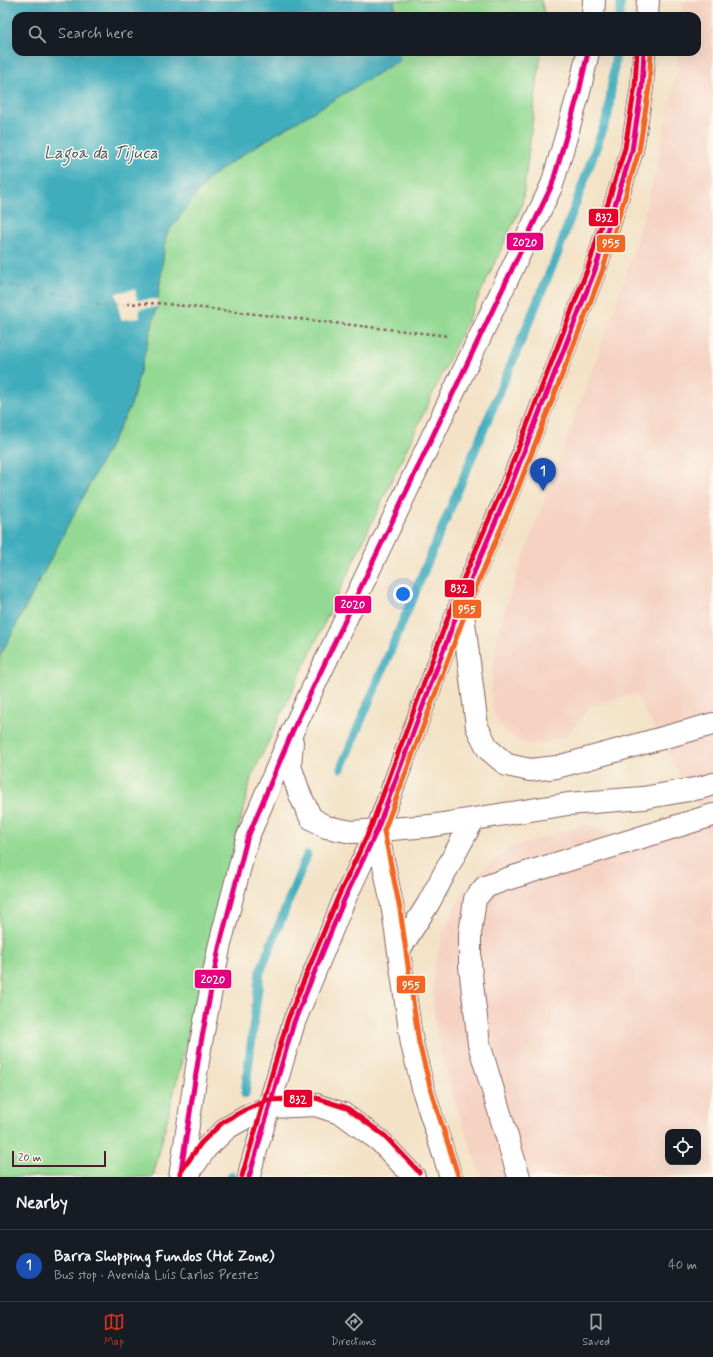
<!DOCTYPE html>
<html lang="en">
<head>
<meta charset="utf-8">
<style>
	body { margin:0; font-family:Mynerve,sans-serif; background:#20242c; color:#f1f3f6 }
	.controls { position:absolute; right:12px; bottom:12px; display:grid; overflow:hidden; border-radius:8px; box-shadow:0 4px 16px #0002 }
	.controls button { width:36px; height:36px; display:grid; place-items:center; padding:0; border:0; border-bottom:1px solid #363941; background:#171b24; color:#f1f3f6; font:20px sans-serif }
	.scale { position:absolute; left:12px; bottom:10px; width:94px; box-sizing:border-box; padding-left:4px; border:2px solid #4a1f2b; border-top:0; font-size:11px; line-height:14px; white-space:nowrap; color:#4a1f2b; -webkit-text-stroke:3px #fbf7ec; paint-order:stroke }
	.you { position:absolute; left:403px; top:594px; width:14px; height:14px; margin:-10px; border:3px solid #fff; border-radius:50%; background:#1a73e8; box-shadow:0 0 0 6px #1a73e833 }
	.badge { display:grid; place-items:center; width:26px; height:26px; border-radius:50%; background:#c8321e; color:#fff; font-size:13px; font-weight:700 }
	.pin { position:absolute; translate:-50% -33px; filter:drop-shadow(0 1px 2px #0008) }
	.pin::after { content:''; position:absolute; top:21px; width:14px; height:12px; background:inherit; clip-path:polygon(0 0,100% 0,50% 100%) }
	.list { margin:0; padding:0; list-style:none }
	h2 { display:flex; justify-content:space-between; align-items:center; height:52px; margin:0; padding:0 16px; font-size:17px }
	h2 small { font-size:13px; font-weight:400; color:#9ea1a6 }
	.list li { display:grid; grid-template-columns:26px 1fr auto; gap:12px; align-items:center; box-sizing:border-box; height:72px; padding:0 16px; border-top:1px solid #363941 }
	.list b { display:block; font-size:15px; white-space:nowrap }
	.list p { margin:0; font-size:13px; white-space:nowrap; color:#9ea1a6 }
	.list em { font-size:13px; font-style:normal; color:#9ea1a6 }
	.icon { flex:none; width:22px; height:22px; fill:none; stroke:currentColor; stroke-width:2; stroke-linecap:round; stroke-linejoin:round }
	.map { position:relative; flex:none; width:713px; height:1177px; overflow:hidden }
	.search { position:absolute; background:#171b24; box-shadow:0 4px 16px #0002; left:12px; right:12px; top:12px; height:44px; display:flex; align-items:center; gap:10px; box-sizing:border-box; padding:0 14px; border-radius:12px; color:#9ea1a6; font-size:15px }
	.sheet { height:124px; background:#171b24 }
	nav { display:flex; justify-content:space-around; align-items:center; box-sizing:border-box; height:56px; border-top:1px solid #363941; background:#171b24; font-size:11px; color:#9ea1a6 }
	nav a { display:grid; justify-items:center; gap:2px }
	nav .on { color:#c8321e }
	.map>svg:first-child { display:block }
	.built { fill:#f5d2c2; fill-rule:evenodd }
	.green { fill:#93d993; stroke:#6e7c5f }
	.water { fill:#40adbd; stroke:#456674 }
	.pier { fill:#f3e2c6 }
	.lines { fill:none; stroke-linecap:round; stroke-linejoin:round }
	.stream { stroke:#40adbd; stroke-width:9 }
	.ferry { stroke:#465865; stroke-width:1; stroke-dasharray:5 4; stroke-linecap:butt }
	.minor-casing { stroke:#856361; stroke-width:24 }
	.path { stroke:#856361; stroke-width:2.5; stroke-dasharray:3 3; stroke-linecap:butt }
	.minor { stroke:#fff; stroke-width:22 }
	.bus-1-casing { stroke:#fbf7ec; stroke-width:8 }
	.bus-2-casing { stroke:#fbf7ec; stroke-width:8 }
	.bus-3-casing { stroke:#fbf7ec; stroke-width:8 }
	.bus-1 { stroke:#e5007d; stroke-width:5 }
	.bus-2 { stroke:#f26522; stroke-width:5 }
	.bus-3 { stroke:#e4002b; stroke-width:5 }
	.labels { text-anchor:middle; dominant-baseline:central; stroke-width:3; stroke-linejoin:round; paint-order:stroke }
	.water-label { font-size:17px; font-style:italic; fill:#465865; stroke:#fbf7ec }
	.line-badge { stroke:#fbf7ec; stroke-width:1.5 }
	.badge-label { font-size:11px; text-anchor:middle; font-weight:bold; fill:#fff }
</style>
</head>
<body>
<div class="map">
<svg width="713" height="1177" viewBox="0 0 713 1177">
	<rect width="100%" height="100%" fill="#fbf7ec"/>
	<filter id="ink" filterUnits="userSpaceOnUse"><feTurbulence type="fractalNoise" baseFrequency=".025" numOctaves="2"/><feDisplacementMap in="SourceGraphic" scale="8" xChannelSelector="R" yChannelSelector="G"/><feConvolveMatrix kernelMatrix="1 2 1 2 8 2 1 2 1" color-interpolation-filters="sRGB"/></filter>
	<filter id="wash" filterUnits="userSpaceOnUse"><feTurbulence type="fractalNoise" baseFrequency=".012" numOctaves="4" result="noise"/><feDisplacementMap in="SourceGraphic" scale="16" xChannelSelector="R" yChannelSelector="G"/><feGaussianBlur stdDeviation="0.9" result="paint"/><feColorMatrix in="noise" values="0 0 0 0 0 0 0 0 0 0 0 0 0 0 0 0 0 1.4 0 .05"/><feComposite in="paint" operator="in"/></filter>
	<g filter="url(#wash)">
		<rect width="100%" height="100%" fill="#f3e2c6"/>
		<!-- built -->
		<path class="built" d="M684 0H713V1177H483L477 1166 452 1093 437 1035 433 1000 434 968 443 932 458 902 481 871 505 851 521 844 586 824 622 837 701 814 635 693 589 707 567 736 543 743 531 744 517 741 502 727 493 711 491 694 496 639 506 606 614 310 644 216 660 153 677 67 678 52H697V16H680ZM668 1132H698V1162H668Z"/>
		<!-- green -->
		<path class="green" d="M394 0H541L545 16H396Z
			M399 52H541L522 205 251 778 153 1177H0V656L131 405 157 307 166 235 209 178 248 151 400 60Z"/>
		<!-- water -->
		<path class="water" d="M0 0H394L396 16H16V52H399L400 60 248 151 209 178 166 235 157 307 131 405 0 656Z"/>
		<!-- pier -->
		<path class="pier" d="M135 289 137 300 159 299 157 307 139 309 140 318 121 320 116 293Z"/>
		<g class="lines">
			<!-- stream -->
			<path class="stream" d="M620 16 621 0
				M341 768 555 260 608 115 616 52
				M245 1094 260 972 307 855
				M231 1177 232 1176"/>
			<!-- ferry -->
			<path class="ferry" d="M0 284 127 304"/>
		</g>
	</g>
	<g filter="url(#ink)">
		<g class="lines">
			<defs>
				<path id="minor" d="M593 16 594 0
					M647 16 648 0
					M462 606 477 727 488 749 507 765 530 770 557 767 713 724
					M292 742 290 766 300 795 311 818 326 827 352 832 430 826 568 804 643 798 700 788 713 784
					M377 830 393 910 412 1044 425 1096 451 1177
					M399 950 428 904 473 820
					M180 1177 200 1048 219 948 247 839 293 730 552 185 579 92 588 52
					M186 1177 206 1148 227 1128 248 1116 269 1107 316 1105 343 1114 380 1141 414 1177
					M249 1177 251 1167 294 1022 344 900 377 830 461 603 511 485 595 270 632 150 642 87 644 52
					M519 1177 479 1044 470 966V934L475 899 485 887 507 879 713 815"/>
			</defs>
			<!-- minor casing -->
			<use href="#minor" class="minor-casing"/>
			<!-- path -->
			<path class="path" d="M127 304 158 303 449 336"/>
			<!-- minor -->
			<use href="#minor" class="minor"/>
			<defs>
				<path id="bus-1" d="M180 1177 200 1048 219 948 247 839 293 730 552 185 579 92 588 52
					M249 1177 294 1022 344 900 377 830 461 603 511 485 595 270 632 150 642 87 644 52"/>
				<path id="bus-2" d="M458 1175 432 1094 419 1043 400 909 384 831 468 606 518 488 602 272 639 151 649 88 651 52"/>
				<path id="bus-3" d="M180 1173 201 1143 223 1122 245 1110 268 1100 316 1098 347 1108 385 1136 419 1172
					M242 1176 288 1019 338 897 371 827 454 601 505 482 588 268 625 148 635 86 637 52"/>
			</defs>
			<!-- bus-1 casing -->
			<use href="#bus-1" class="bus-1-casing"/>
			<!-- bus-2 casing -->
			<use href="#bus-2" class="bus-2-casing"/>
			<!-- bus-3 casing -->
			<use href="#bus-3" class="bus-3-casing"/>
			<!-- bus-1 -->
			<use href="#bus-1" class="bus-1"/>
			<!-- bus-2 -->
			<use href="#bus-2" class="bus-2"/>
			<!-- bus-3 -->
			<use href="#bus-3" class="bus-3"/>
		</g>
	</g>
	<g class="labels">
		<!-- water labels -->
		<g class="water-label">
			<text x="101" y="153">Lagoa da Tijuca</text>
		</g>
	</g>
	<g class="line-badge">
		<rect x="588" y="208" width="31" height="19" rx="4" fill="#e4002b"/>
		<rect x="506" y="232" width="38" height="19" rx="4" fill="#e5007d"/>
		<rect x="596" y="234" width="30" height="19" rx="4" fill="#f26522"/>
		<rect x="444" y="579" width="31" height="19" rx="4" fill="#e4002b"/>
		<rect x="334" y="595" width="38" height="19" rx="4" fill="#e5007d"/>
		<rect x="452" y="599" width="30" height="20" rx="4" fill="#f26522"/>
		<rect x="194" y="969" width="38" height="20" rx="4" fill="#e5007d"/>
		<rect x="396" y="975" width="30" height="19" rx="4" fill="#f26522"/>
		<rect x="283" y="1089" width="30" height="19" rx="4" fill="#e4002b"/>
	</g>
	<g class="badge-label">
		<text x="604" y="221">832</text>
		<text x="525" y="246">2020</text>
		<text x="611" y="247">955</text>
		<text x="459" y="592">832</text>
		<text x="353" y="608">2020</text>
		<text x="467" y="613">955</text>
		<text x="213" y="983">2020</text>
		<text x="411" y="989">955</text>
		<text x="298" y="1103">832</text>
	</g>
</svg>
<div class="controls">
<button><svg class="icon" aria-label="locate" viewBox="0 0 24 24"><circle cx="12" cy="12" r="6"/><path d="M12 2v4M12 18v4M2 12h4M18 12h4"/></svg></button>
</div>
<div class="scale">20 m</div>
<div class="you"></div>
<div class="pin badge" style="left:543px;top:491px;background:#1a4fb4">1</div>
<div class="search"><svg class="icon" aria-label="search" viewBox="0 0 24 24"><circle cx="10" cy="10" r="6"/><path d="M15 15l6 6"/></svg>Search here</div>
</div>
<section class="sheet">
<h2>Nearby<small></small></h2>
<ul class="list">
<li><span class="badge" style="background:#1a4fb4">1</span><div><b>Barra Shopping Fundos (Hot Zone)</b><p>Bus stop · Avenida Luís Carlos Prestes</p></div><em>40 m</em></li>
</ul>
</section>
<nav>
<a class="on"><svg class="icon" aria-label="map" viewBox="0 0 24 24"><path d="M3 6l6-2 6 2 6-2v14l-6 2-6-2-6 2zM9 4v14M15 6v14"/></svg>Map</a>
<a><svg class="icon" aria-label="directions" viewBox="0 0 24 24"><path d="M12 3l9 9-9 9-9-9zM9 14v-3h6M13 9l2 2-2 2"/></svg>Directions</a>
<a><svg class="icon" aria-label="saved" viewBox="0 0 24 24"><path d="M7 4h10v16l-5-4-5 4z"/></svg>Saved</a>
</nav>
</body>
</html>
